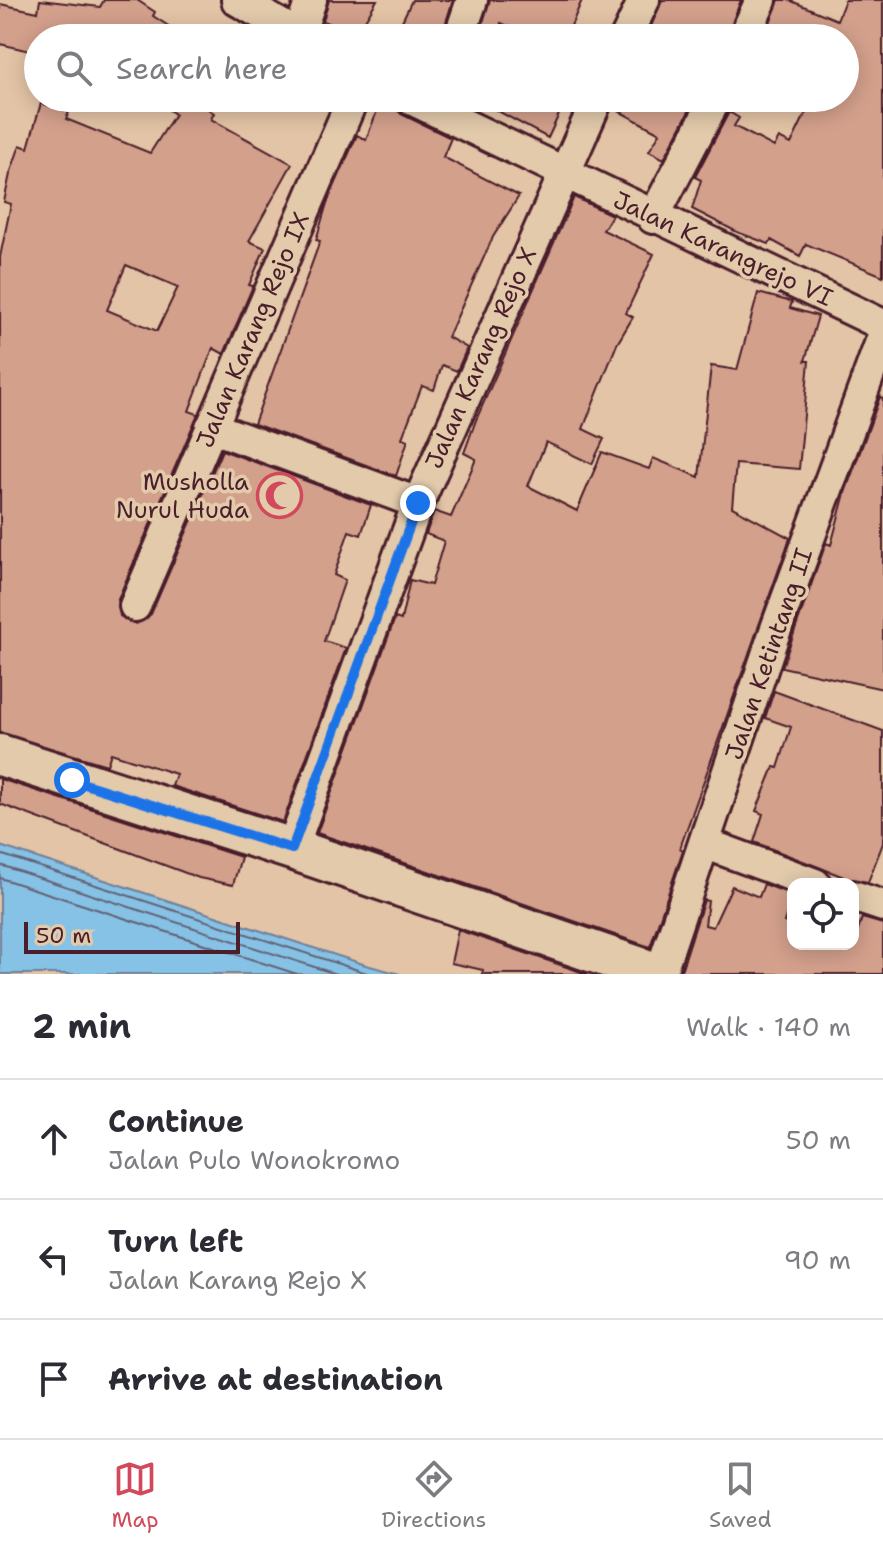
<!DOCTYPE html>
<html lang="en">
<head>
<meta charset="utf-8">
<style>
	body { margin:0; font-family:"Shantell Sans",sans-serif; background:#f7f7f7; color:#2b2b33 }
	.controls { position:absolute; right:24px; bottom:24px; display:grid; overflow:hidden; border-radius:16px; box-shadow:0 4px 20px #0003 }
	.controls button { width:72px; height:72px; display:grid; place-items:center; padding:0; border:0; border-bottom:2px solid #e1e1e2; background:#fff; color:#2b2b33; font:40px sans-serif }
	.scale { position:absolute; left:24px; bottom:20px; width:216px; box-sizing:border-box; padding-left:8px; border:4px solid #4a1f2b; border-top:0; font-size:22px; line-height:28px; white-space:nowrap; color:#4a1f2b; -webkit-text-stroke:6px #e2caab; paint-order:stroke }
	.stop { position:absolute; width:24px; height:24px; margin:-18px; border:6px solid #1a73e8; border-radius:50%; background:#fff }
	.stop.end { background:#1a73e8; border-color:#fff; box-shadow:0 2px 8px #0008 }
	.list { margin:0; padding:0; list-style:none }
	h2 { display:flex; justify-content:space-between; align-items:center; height:104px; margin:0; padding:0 32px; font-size:34px }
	h2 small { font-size:26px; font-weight:400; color:#7c7c81 }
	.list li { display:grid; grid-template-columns:52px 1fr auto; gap:24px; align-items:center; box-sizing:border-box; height:120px; padding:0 32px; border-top:2px solid #e1e1e2 }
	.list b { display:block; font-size:30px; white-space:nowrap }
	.list p { margin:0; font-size:26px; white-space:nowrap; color:#7c7c81 }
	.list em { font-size:26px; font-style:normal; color:#7c7c81 }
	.icon { flex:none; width:44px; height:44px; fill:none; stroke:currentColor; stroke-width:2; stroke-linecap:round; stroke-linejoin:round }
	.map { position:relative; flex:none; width:883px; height:974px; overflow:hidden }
	.search { position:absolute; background:#fff; box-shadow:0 4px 20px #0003; left:24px; right:24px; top:24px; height:88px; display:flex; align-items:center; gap:20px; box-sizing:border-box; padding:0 28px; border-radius:44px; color:#7c7c81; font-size:30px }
	.sheet { height:464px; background:#fff }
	nav { display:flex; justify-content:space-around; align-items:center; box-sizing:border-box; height:112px; border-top:2px solid #e1e1e2; background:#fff; font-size:22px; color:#7c7c81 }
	nav a { display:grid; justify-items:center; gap:4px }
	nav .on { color:#d1495b }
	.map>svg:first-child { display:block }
	.water { fill:#86c2e5; stroke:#6e819b; stroke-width:2 }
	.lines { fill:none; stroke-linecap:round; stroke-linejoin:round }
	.shore { stroke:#626075; stroke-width:2 }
	.building { fill:#d3a08c; stroke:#4a1f2b; stroke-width:2; fill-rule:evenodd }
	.minor-casing { stroke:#4a1f2b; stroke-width:36 }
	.major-casing { stroke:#4a1f2b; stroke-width:46 }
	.minor { stroke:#e2caab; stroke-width:30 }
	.major { stroke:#e2caab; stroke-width:40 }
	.route { stroke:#1a73e8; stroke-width:10 }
	.labels { text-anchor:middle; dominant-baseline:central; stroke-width:7; stroke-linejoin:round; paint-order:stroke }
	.street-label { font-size:24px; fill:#4a1f2b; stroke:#e2caab }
	.poi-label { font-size:24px; fill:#4a1f2b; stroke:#e2caab; text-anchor:end }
</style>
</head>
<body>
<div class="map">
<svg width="883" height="974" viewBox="0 0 883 974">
	<rect width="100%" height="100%" fill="#e4c4a6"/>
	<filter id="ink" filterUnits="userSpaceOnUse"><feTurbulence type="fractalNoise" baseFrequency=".0125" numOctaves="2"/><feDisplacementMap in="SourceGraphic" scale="16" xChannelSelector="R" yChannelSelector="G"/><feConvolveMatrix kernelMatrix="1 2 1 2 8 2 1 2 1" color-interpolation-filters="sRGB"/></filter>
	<g filter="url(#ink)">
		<!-- water -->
		<path class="water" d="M0 846 366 965 400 974H0Z"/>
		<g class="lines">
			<!-- shore -->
			<path class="shore" d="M0 854 370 974
				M0 865 336 974
				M0 878 297 974"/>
		</g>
		<!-- building -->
		<path class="building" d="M40 0 100 7 104 0H137L155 12 153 16 187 38H38V53L0 44V4L38 12Z
			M329 0H377L357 34 323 21Z
			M412 0H453L441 38H394Z
			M490 0H582L566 38H535L501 23 497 38H478Z
			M662 0H741L726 38H646Z
			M779 0H789L837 20 845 0H883V276L806 244 800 256 771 240 769 244 737 232 692 209 701 180 695 177 729 112 739 118 734 126 774 147 779 138 791 144 813 98H845V38H764Z
			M151 98H191L214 113 211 119 292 164 249 241 265 248 249 285 253 286 224 354 213 348 189 411 198 414 118 599 120 616 136 624 151 614 222 450 371 505 361 535 349 531 334 575 345 580 324 641 346 648 283 822 172 786 176 774 111 753 107 765 0 733V257L11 204 4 202 10 174 20 145 28 148 41 103 69 112 66 119 150 153 175 114ZM126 265 178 287 157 331 107 310Z
			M382 98H391L401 114 451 138 443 157 519 196 493 237 448 337 467 348 457 371 442 365 434 390 422 386 402 438 408 440 396 476 254 424 320 241 316 240 327 203 357 135 366 140Z
			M474 98H539L561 110 548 138Z
			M616 98H696L664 159 649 151 660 133 613 108Z
			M574 197 612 215 603 230 654 254 626 313 633 317 617 344 583 429 604 439 592 464 546 442 528 486 577 511 602 452 649 469 653 458 699 477 711 366 737 370 758 293 792 302 790 308 818 316 805 361H809L799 469 736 464 732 507 790 538 680 848 683 850 650 947 317 833 395 618 401 620 410 580 431 585 444 541 426 534 434 511 451 517 476 459 464 453 476 420Z
			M880 397 883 398V689L782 667 826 543 831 545 845 493Z
			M774 691 883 731V843L868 882 849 879 754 842 763 814 756 811 774 767 778 768 791 727 765 718Z
			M0 779 241 857 233 885 199 878 0 804Z
			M764 884 793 895 784 922 793 926V944H853L862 918 883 924V974H680L704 900 708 901 705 925 713 927 732 886 759 897Z
			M458 930 587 974H482L483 970 451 963Z"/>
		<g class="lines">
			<defs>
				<path id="minor" d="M237 0 304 38
					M299 35 311 0
					M459 38 472 0
					M626 38 644 0
					M744 38 761 0
					M409 98 883 325
					M653 218 716 98
					M211 427 418 503
					M135 606 353 98
					M704 843 815 884
					M292 849 418 503 598 98
					M853 896 883 906
					M660 974 773 637 883 336"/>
				<path id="major" d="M0 755 292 849 658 974"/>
			</defs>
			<!-- minor casing -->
			<use href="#minor" class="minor-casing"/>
			<!-- major casing -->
			<use href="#major" class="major-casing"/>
			<!-- minor -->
			<use href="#minor" class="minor"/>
			<!-- major -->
			<use href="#major" class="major"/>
		</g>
	</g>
	<g class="lines" filter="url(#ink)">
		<!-- route -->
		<path class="route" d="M72 780 292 849 418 503"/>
	</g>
	<!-- icons -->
	<defs>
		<symbol id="mosque-ring" viewBox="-11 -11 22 22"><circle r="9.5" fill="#e2caab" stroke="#d1495b" stroke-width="1.5"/><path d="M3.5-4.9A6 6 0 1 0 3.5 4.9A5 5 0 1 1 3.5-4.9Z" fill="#d1495b"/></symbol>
	</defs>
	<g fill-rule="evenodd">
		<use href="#mosque-ring" x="254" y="470" width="51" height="51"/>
	</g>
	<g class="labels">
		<!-- street labels -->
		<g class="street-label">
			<text transform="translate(723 249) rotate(25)">Jalan Karangrejo VI</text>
			<text transform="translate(253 330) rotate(-67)">Jalan Karang Rejo IX</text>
			<text transform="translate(481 358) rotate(-66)">Jalan Karang Rejo X</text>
			<text transform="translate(769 654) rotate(-71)">Jalan Ketintang II</text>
		</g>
		<!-- poi labels -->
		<g class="poi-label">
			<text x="249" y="482">Musholla<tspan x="249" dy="28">Nurul Huda</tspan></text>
		</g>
	</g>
</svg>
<div class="controls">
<button><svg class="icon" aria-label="locate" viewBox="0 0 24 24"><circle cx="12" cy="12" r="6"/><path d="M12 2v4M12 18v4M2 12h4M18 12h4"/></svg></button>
</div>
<div class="scale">50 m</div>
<div class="stop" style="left:72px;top:780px"></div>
<div class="stop end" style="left:418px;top:503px"></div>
<div class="search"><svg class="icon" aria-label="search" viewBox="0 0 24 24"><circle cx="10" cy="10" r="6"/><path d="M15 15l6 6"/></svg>Search here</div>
</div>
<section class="sheet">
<h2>2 min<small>Walk · 140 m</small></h2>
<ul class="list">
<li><svg class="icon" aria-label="ahead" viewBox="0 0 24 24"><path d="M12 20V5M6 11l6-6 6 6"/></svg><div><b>Continue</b><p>Jalan Pulo Wonokromo</p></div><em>50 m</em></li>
<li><svg class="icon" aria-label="left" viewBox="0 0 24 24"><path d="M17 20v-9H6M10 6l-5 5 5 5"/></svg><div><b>Turn left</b><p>Jalan Karang Rejo X</p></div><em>90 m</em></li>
<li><svg class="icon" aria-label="arrive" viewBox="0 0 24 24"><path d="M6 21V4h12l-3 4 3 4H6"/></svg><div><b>Arrive at destination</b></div></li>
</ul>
</section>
<nav>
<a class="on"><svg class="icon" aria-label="map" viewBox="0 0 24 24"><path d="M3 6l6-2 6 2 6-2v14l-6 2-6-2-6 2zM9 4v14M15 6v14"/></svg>Map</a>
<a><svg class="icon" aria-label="directions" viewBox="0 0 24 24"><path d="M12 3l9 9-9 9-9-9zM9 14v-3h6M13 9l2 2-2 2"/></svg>Directions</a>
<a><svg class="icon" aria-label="saved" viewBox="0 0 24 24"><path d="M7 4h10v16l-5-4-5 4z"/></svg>Saved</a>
</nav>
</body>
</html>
